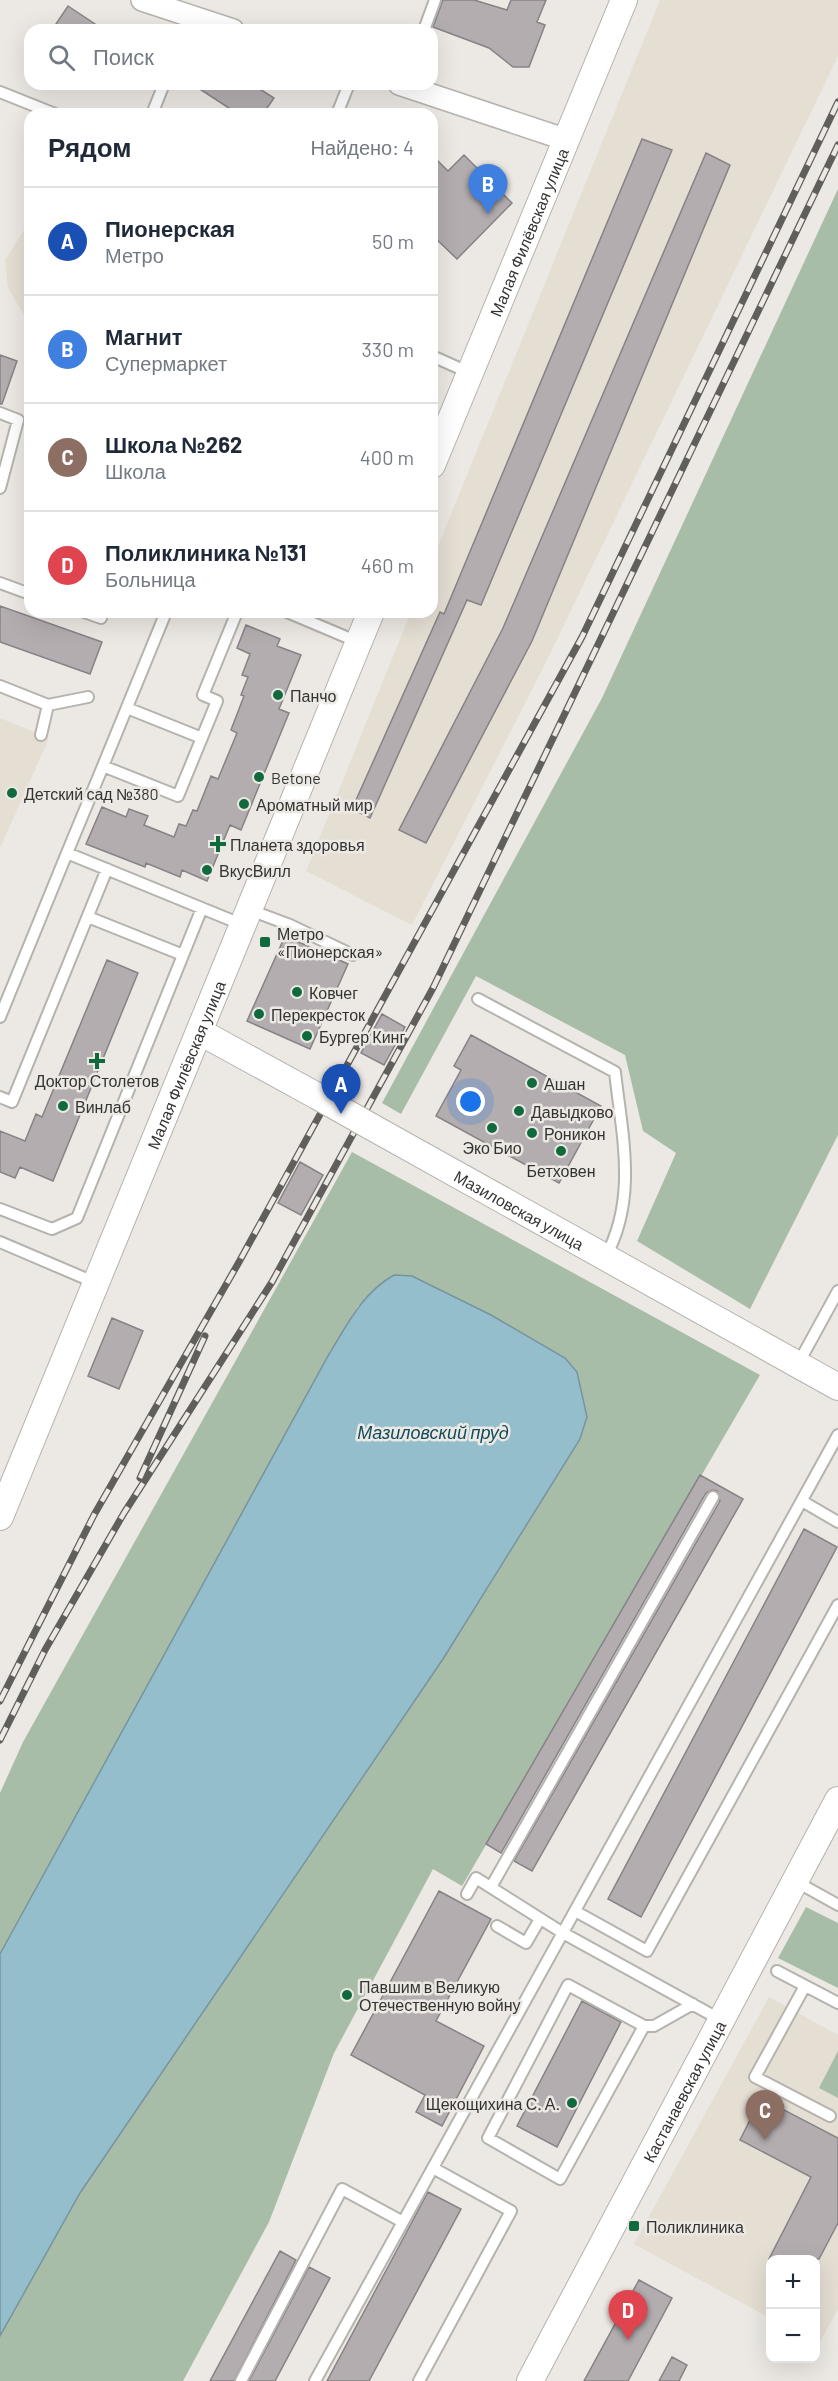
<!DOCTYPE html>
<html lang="ru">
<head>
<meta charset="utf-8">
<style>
	body { margin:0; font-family:Barlow,sans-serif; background:#f6f6f7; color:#1f2937 }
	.controls { position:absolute; right:18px; bottom:18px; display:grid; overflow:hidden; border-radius:12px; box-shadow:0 6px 24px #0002 }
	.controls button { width:54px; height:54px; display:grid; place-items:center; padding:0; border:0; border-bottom:2px solid #e0e1e3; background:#fff; color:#1f2937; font:30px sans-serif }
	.you { position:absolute; left:471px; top:1102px; width:21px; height:21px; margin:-15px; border:4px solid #fff; border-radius:50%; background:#1a73e8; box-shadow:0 0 0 9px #1a73e833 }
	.badge { display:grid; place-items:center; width:39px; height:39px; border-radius:50%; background:#0f766e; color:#fff; font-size:20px; font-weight:700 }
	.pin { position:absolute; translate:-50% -50px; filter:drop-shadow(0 2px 3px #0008) }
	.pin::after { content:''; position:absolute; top:32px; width:21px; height:18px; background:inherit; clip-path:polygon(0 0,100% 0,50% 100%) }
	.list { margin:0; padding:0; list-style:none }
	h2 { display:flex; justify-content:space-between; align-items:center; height:78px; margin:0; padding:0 24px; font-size:26px }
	h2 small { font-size:20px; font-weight:400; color:#747a83 }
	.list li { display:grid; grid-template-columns:39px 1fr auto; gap:18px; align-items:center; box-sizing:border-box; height:108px; padding:0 24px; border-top:2px solid #e0e1e3 }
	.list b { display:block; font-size:22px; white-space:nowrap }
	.list p { margin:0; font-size:20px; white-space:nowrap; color:#747a83 }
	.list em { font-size:20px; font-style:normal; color:#747a83 }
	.icon { flex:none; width:33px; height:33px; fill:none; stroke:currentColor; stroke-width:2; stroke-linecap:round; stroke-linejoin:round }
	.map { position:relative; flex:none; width:838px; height:2381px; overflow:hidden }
	.search { position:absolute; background:#fff; box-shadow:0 6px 24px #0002; left:24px; top:24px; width:414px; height:66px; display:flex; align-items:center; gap:15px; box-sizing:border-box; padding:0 21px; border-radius:18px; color:#747a83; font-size:22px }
	.panel { position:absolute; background:#fff; box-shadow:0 6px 24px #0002; left:24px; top:108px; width:414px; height:510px; border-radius:18px }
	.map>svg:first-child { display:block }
	.built { fill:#e4ded3 }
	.green { fill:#a8bda8 }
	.water { fill:#94becc; stroke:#77949e; stroke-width:1.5 }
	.building { fill:#b3adb0; stroke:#878285; stroke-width:1.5 }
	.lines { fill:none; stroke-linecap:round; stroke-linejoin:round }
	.service-casing { stroke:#b5b3ad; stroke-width:14 }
	.minor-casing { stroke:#b5b3ad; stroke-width:24 }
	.tertiary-casing { stroke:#b5b3ad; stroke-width:28 }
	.service { stroke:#fff; stroke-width:10 }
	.minor { stroke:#fff; stroke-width:21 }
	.tertiary { stroke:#fff; stroke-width:26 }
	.rail-casing { stroke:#615f5c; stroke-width:7 }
	.rail { stroke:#ece9e4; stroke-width:4.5; stroke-dasharray:14; stroke-linecap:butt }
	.tertiary-bridge-casing { stroke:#b5b3ad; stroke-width:28; stroke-linecap:butt }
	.tertiary-bridge { stroke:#fff; stroke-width:26 }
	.poi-dot { fill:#116a3d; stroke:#ece9e4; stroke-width:2 }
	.labels { text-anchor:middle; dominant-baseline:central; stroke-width:5; stroke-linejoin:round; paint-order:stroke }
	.street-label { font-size:16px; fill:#343331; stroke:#ece9e4 }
	.poi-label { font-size:16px; fill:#343331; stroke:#ece9e4; text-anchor:start }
	.water-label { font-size:18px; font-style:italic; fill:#124c5c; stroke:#ece9e4 }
</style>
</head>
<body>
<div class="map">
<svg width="838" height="2381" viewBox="0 0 838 2381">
	<rect width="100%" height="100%" fill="#ece9e4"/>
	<!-- built -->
	<path class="built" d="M660 0H838V56L548 658 412 925 306 871 411 612H432V561Z
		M30 221V325L8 288 5 260Z
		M0 718 49 738 0 848Z
		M769 1997 838 2035V2309L819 2344 816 2343V2260H770V2318L634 2244Z"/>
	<!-- green -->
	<path class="green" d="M838 189V1135L750 1309 637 1241 676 1153 643 1131 625 1055 476 976 401 1114 382 1103 602 698Z
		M352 1152 760 1375 462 1886 433 1869 334 2053 269 2222 183 2381H0V2336L80 2193 443 1659 580 1439 587 1417 565 1358 491 1315 412 1276 358 1306 328 1356 0 1954V1793L23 1742Z
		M806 1907 838 1923V1988L778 1958Z
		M838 2051V2098L819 2088Z"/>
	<!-- water -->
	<path class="water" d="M394 1275 412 1276 491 1315 565 1358 577 1372 587 1417 580 1439 443 1659 80 2193 0 2336V1954L328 1356C347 1325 362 1293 394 1275Z"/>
	<!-- building -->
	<path class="building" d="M443 0H474L507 10 511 0H546L537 22 545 25 529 67H513L489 48 433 27Z
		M68 6 104 30H52Z
		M192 84H252L274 98 263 114H238Z
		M642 139 672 150 481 605 467 600 370 818 352 809 440 612 444 614Z
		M706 153 730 165 532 641 426 843 399 830 503 628Z
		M432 155 448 171 464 155 512 203 457 259 432 235Z
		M0 355 17 361 2 404H0Z
		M0 606 102 642 90 674 0 642Z
		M246 625 280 639 277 646 301 655 279 709 289 713 241 830 230 825 207 881 182 870 180 877 146 863 145 867 86 844 102 807 126 817 129 809 148 816 144 825 174 837 179 824 186 826 193 810 197 811 211 776 218 779 237 733 231 730 244 696 241 695 248 677 242 675 250 654 237 648Z
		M285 936 348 964 310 1049 247 1021Z
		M107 960 138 973 53 1181 20 1167 15 1178 0 1172V1131L25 1141 36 1114 42 1117Z
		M382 1014 405 1027 384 1065 361 1053Z
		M471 1035 601 1106 559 1183 436 1116 461 1070 454 1066Z
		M300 1162 323 1175 301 1215 278 1203Z
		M112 1318 143 1331 119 1389 88 1376Z
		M700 1475 743 1499 532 1871 514 1861 720 1501 717 1491 712 1490 706 1493 501 1853 486 1844Z
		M804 1529 837 1547 641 1917 608 1899Z
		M439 1891 491 1919 436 2021 484 2046 442 2126 416 2112 425 2095 351 2055Z
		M582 2001 621 2022 557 2147 517 2126Z
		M761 2098 838 2138V2223L819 2259H769L811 2177 740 2140Z
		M428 2192 461 2209 369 2381H327Z
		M280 2251 296 2260 234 2381H210Z
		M309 2267 330 2278 275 2381H249Z
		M639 2280 672 2298 628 2381H584Z
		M672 2357 687 2365 679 2381H659Z"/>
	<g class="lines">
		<defs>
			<path id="service" d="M424 30 435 0
				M0 92 55 114
				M152 114 164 84
				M337 114 349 84
				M432 356 470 373
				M0 413 18 420 0 488
				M0 583 30 594
				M84 612 101 618
				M237 612 203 695 217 701 178 796 103 766 67 853 243 925
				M287 612 358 642
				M0 686 48 705
				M127 708 202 738
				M41 735 48 705 88 697
				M103 766 166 612
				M250 910 290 925 353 955
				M88 917 183 955
				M478 999 615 1072C622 1136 638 1198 605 1258
				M0 1017 67 853
				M0 1097 12 1102 107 869
				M0 1209 52 1229 77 1218 202 908
				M0 1242 96 1283
				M798 1364 838 1291
				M802 1501 838 1522
				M795 1881 838 1905
				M491 1887 713 1497
				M467 1894 476 1878 563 1933 721 2020
				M575 1911 647 1951 838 1605
				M497 1926 526 1943 540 1919
				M777 1971 838 2003
				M805 1986 755 2077 830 2116
				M644 2026 568 1985 488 2138 560 2179 644 2026H654L693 2004
				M241 2381 342 2189 403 2222
				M315 2381 838 1435
				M419 2381 511 2211 433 2168"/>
			<path id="minor" d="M142 0 233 30
				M399 84 567 140"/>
			<g id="tertiary">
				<path id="s1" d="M432 465 624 0"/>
				<path d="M200 1032 317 1096"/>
				<path id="s2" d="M370 1126 838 1387"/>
				<path id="s3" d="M0 1517 371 612"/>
				<path id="s4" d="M530 2381 838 1800"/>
			</g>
		</defs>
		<!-- service casing -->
		<use href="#service" class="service-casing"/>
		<!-- minor casing -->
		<use href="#minor" class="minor-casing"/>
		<!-- tertiary casing -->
		<use href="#tertiary" class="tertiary-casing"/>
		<!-- service -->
		<use href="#service" class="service"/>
		<!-- minor -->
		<use href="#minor" class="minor"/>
		<!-- tertiary -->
		<use href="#tertiary" class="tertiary"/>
		<defs>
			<path id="rail" d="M140 1478 205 1336
				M0 1701 94 1515 239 1262 582 637 838 102
				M0 1740 45 1650 124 1513 272 1282 433 988 838 145"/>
		</defs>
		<!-- rail casing -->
		<use href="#rail" class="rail-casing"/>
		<!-- rail -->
		<use href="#rail" class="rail"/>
		<defs>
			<path id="tertiary-bridge" d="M317 1096 370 1126"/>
		</defs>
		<!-- tertiary-bridge casing -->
		<use href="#tertiary-bridge" class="tertiary-bridge-casing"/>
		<!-- tertiary-bridge -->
		<use href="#tertiary-bridge" class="tertiary-bridge"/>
	</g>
	<!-- markers -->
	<g class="poi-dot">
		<circle cx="278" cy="695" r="6"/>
		<circle cx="259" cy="777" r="6"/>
		<circle cx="12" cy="793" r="6"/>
		<circle cx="244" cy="804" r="6"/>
		<path d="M215 835h6v6h6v6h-6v6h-6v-6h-6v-6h6z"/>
		<circle cx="207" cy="870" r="6"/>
		<rect x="259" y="936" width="12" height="12" rx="3"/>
		<circle cx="297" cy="992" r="6"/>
		<circle cx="259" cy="1014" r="6"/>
		<circle cx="307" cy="1036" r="6"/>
		<path d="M94 1052h6v6h6v6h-6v6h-6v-6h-6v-6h6z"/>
		<circle cx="532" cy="1083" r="6"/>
		<circle cx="63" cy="1106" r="6"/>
		<circle cx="519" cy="1111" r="6"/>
		<circle cx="492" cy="1128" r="6"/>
		<circle cx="532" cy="1133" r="6"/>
		<circle cx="561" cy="1151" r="6"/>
		<circle cx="347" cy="1995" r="6"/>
		<circle cx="572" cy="2103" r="6"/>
		<rect x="628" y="2220" width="12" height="12" rx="3"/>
	</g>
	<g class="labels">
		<!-- street labels -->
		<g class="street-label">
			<text stroke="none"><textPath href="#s1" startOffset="252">Малая Филёвская улица</textPath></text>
			<text stroke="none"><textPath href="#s3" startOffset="489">Малая Филёвская улица</textPath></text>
			<text stroke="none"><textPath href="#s2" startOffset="171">Мазиловская улица</textPath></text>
			<text stroke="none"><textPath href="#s4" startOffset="328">Кастанаевская улица</textPath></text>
		</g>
		<!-- poi labels -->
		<g class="poi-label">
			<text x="290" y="695">Панчо</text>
			<text x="271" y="777">Betone</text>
			<text x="24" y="793">Детский сад №380</text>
			<text x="256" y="804">Ароматный мир</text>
			<text x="230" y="844">Планета здоровья</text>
			<text x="219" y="870">ВкусВилл</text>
			<text x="277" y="933">Метро<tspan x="277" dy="18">«Пионерская»</tspan></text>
			<text x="309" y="992">Ковчег</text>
			<text x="271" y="1014">Перекресток</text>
			<text x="319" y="1036">Бургер Кинг</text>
			<text x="97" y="1080" text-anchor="middle">Доктор Столетов</text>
			<text x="544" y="1083">Ашан</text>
			<text x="75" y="1106">Винлаб</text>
			<text x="531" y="1111">Давыдково</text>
			<text x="544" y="1133">Роникон</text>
			<text x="492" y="1147" text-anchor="middle">Эко Био</text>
			<text x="561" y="1170" text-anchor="middle">Бетховен</text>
			<text x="359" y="1986">Павшим в Великую<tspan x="359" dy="18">Отечественную войну</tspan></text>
			<text x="560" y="2103" text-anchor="end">Щекощихина С. А.</text>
			<text x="646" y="2226">Поликлиника</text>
		</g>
		<!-- water labels -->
		<g class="water-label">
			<text x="433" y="1432">Мазиловский пруд</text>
		</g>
	</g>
</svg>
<div class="controls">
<button>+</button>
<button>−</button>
</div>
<div class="you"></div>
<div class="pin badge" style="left:341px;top:1114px;background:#1a4fb4">A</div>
<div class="pin badge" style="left:488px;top:214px;background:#3f7fe0">B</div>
<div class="pin badge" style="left:765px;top:2140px;background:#8d6e63">C</div>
<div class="pin badge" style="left:628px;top:2340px;background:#e0444e">D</div>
<div class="search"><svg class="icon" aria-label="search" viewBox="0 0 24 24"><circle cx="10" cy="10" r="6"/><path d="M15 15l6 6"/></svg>Поиск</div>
<section class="panel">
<h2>Рядом<small>Найдено: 4</small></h2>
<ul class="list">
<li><span class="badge" style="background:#1a4fb4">A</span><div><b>Пионерская</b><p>Метро</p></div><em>50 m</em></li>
<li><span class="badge" style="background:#3f7fe0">B</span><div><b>Магнит</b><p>Супермаркет</p></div><em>330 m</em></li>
<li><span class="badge" style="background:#8d6e63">C</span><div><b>Школа №262</b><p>Школа</p></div><em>400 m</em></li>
<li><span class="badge" style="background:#e0444e">D</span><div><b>Поликлиника №131</b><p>Больница</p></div><em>460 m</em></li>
</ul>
</section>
</div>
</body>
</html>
